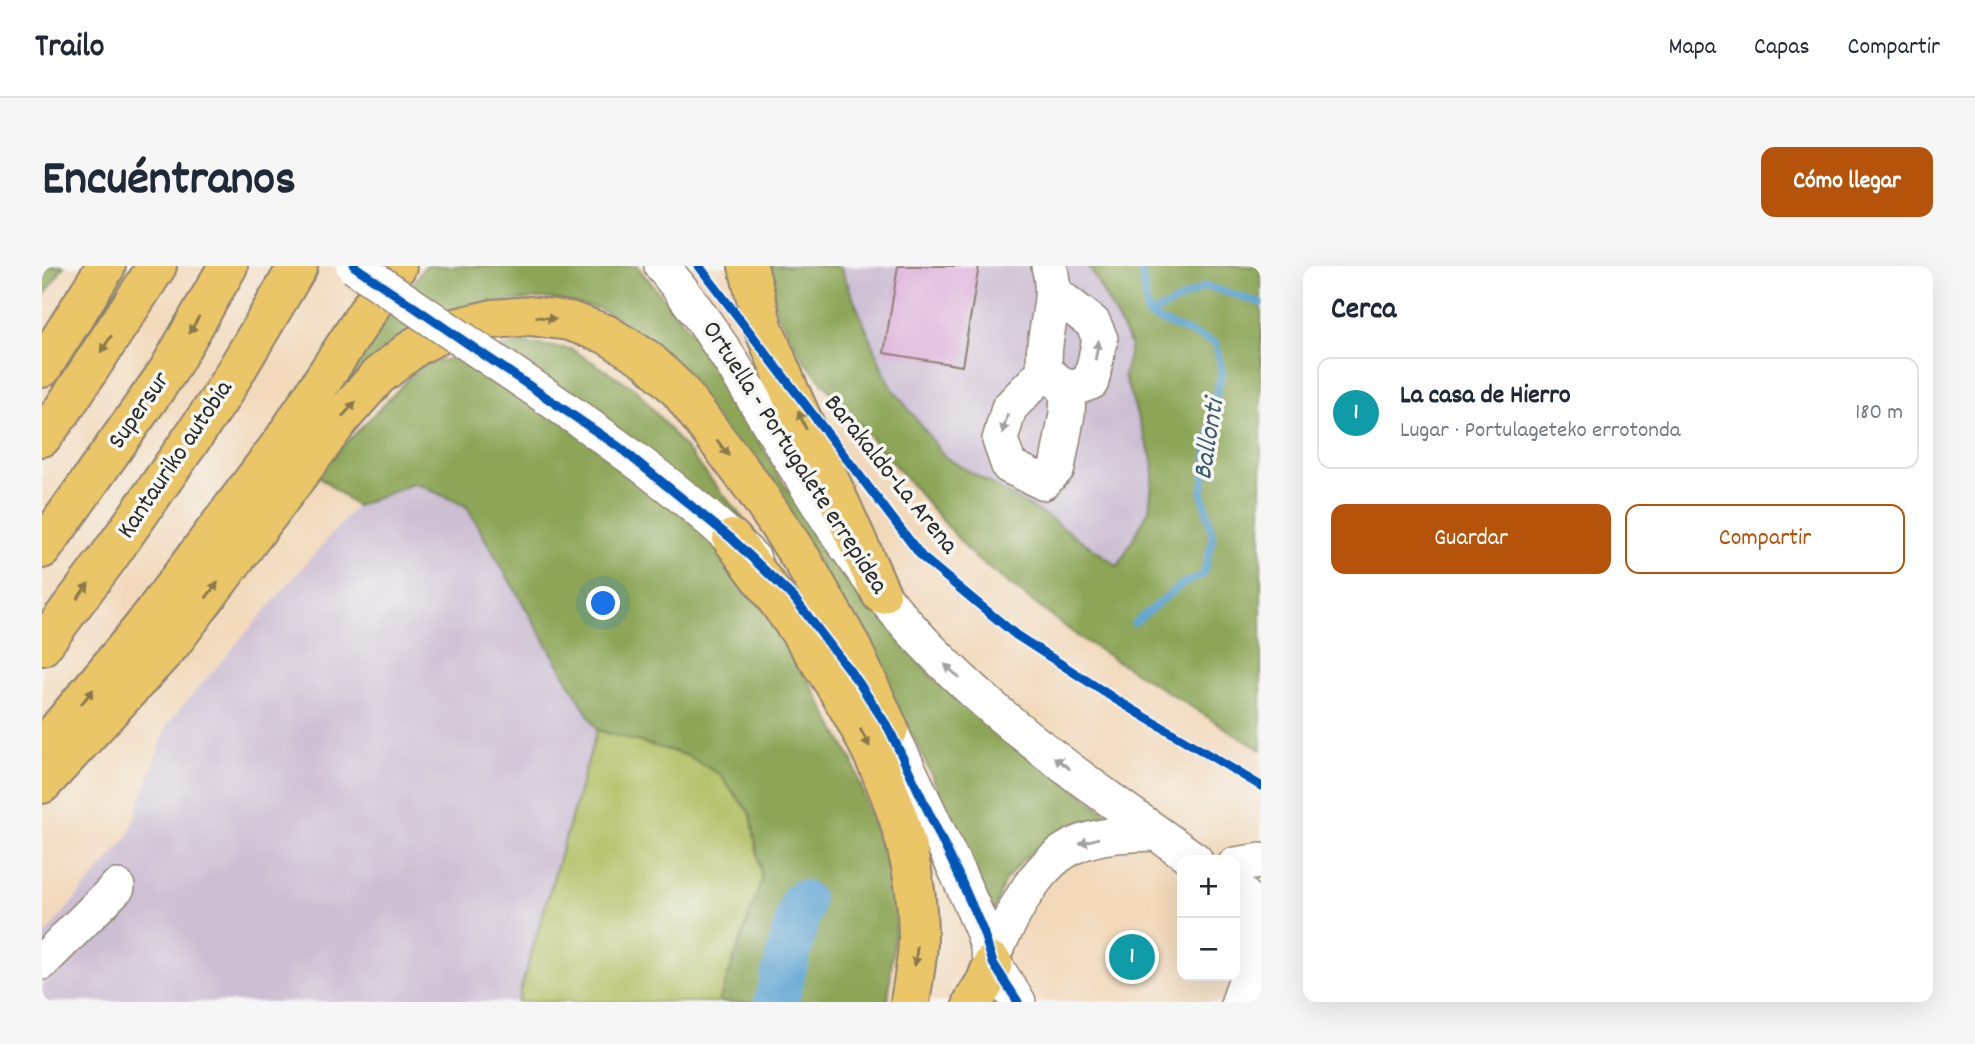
<!DOCTYPE html>
<html lang="es">
<head>
<meta charset="utf-8">
<style>
	body { margin:0; font-family:Dekko,sans-serif; background:#f6f6f7; color:#1f2937 }
	.controls { position:absolute; right:21px; bottom:21px; display:grid; overflow:hidden; border-radius:14px; box-shadow:0 7px 28px #0002 }
	.controls button { width:63px; height:63px; display:grid; place-items:center; padding:0; border:0; border-bottom:2px solid #e0e1e3; background:#fff; color:#1f2937; font:35px sans-serif }
	.you { position:absolute; left:562px; top:338px; width:24px; height:24px; margin:-18px; border:5px solid #fff; border-radius:50%; background:#1a73e8; box-shadow:0 0 0 10px #1a73e833 }
	.badge { display:grid; place-items:center; width:46px; height:46px; border-radius:50%; background:#b45309; color:#fff; font-size:23px; font-weight:700 }
	.pin { position:absolute; translate:-50% -50%; border:4px solid #fff; box-shadow:0 2px 7px #0006 }
	.list { margin:0; padding:0; list-style:none }
	h2 { display:flex; justify-content:space-between; align-items:center; height:91px; margin:0; padding:0 28px; font-size:30px }
	h2 small { font-size:23px; font-weight:400; color:#747a83 }
	.list li { display:grid; grid-template-columns:46px 1fr auto; gap:21px; align-items:center; box-sizing:border-box; height:112px; margin:0 14px 14px; padding:0 14px; border:2px solid #e0e1e3; border-radius:14px }
	.list b { display:block; font-size:26px; white-space:nowrap }
	.list p { margin:0; font-size:23px; white-space:nowrap; color:#747a83 }
	.list em { font-size:23px; font-style:normal; color:#747a83 }
	.actions { display:flex; gap:14px; padding:21px 28px }
	.actions a { flex:1; padding:16px 0; border:2px solid #b45309; border-radius:14px; text-align:center; font-size:24px; color:#b45309 }
	.actions .main { background:#b45309; color:#fff }
	.map { position:relative; flex:none; width:1219px; height:736px; overflow:hidden; border-radius:14px }
	header { display:flex; align-items:center; gap:42px; box-sizing:border-box; height:98px; padding:0 35px; background:#fff; border-bottom:2px solid #e0e1e3 }
	header strong { font-size:33px }
	nav { display:flex; gap:38px; margin-inline-start:auto; font-size:24px }
	.intro { display:flex; align-items:center; justify-content:space-between; box-sizing:border-box; height:168px; padding:0 42px }
	h1 { margin:0; font-size:49px }
	.button { padding:18px 32px; border-radius:14px; background:#b45309; color:#fff; font-size:24px; font-weight:700 }
	main { display:flex; gap:42px; padding:0 42px }
	aside { flex:1; background:#fff; border-radius:14px; box-shadow:0 7px 28px #0002 }
	.map>svg:first-child { display:block }
	.industrial { fill:#ccbed3 }
	.green { fill:#b0be60; stroke:#6e7446; stroke-width:2 }
	.forest { fill:#8ca556; stroke:#5c6840; stroke-width:2 }
	.lines { fill:none; stroke-linecap:round; stroke-linejoin:round }
	.stream { stroke:#5ba3d2; stroke-width:7 }
	.river { stroke:#5ba3d2; stroke-width:44 }
	.building { fill:#dca8d9 }
	.minor-casing { stroke:#8f8273; stroke-width:38 }
	.major-casing { stroke:#8f8273; stroke-width:42 }
	.highway-casing { stroke:#8f8273; stroke-width:42 }
	.minor { stroke:#fff; stroke-width:35 }
	.major { stroke:#eac669; stroke-width:38 }
	.highway { stroke:#eac669; stroke-width:38 }
	.minor-bridge-casing { stroke:#8f8273; stroke-width:38; stroke-linecap:butt }
	.minor-bridge { stroke:#fff; stroke-width:35 }
	.cycleway-casing { stroke:#f6f6f2; stroke-width:13 }
	.cycleway { stroke:#0057b8; stroke-width:9 }
	.oneway { fill:#8a784a }
	.oneway2 { fill:#a0a0a0 }
	.labels { text-anchor:middle; dominant-baseline:central; stroke-width:7; stroke-linejoin:round; paint-order:stroke }
	.street-label { font-size:26px; fill:#2b2b2b; stroke:#f6f6f2 }
	.water-label { font-size:28px; font-style:italic; fill:#3e5b6e; stroke:#f6f6f2 }
</style>
</head>
<body>
<header>
<strong>Trailo</strong>
<nav><a>Mapa</a><a>Capas</a><a>Compartir</a></nav>
</header>
<div class="intro"><h1>Encuéntranos</h1><a class="button">Cómo llegar</a></div>
<main>
<div class="map">
<svg width="1219" height="736" viewBox="0 0 1219 736">
	<rect width="100%" height="100%" fill="#f6f6f2"/>
	<filter id="ink" filterUnits="userSpaceOnUse"><feTurbulence type="fractalNoise" baseFrequency=".0143" numOctaves="2"/><feDisplacementMap in="SourceGraphic" scale="14" xChannelSelector="R" yChannelSelector="G"/><feConvolveMatrix kernelMatrix="1 2 1 2 8 2 1 2 1" color-interpolation-filters="sRGB"/></filter>
	<filter id="wash" filterUnits="userSpaceOnUse"><feTurbulence type="fractalNoise" baseFrequency=".00686" numOctaves="4" result="noise"/><feDisplacementMap in="SourceGraphic" scale="28" xChannelSelector="R" yChannelSelector="G"/><feGaussianBlur stdDeviation="1.57" result="paint"/><feColorMatrix in="noise" values="0 0 0 0 0 0 0 0 0 0 0 0 0 0 0 0 0 1.4 0 .05"/><feComposite in="paint" operator="in"/></filter>
	<g filter="url(#wash)">
		<rect width="100%" height="100%" fill="#f3d9bb"/>
		<!-- industrial -->
		<path class="industrial" d="M798 0H1047L1089 79 1082 110 1112 199 1107 244 1076 300 1006 251 903 191 846 116Z
			M373 217 424 240 555 464 475 736H0V672L86 571 126 457 314 240Z"/>
		<!-- green -->
		<path class="green" d="M555 464 644 489 677 508 709 549 720 614 677 736H475Z"/>
		<!-- forest -->
		<path class="forest" d="M0 0H22L0 33Z
			M383 0H595L662 81 748 228 797 299 892 413 948 459 1071 552 1035 558 995 581 978 597 962 616 952 646 877 482 777 298 579 57 558 43 503 32 456 36 257 181Z
			M724 0H798L846 116 903 191 1006 251 1076 300 1107 244 1112 199 1082 110 1089 79 1047 0H1219V484L1038 372 932 291 763 96 734 45Z
			M479 77 529 83 594 123 724 280 736 358 811 496 856 633 846 736H677L720 614 709 549 677 508 644 489 555 464 424 240 373 217 314 240 274 208 380 99Z"/>
		<g class="lines">
			<!-- stream -->
			<path class="stream" d="M1106 50 1164 20 1219 37
				M1092 357 1140 318 1161 309 1171 272 1160 226 1172 138 1180 106 1174 77 1106 50 1099 0"/>
			<!-- river -->
			<path class="river" d="M734 736 760 636"/>
		</g>
		<g id="blocks">
			<!-- building -->
			<path class="building" d="M856 0H937L920 100 842 87Z"/>
		</g>
	</g>
	<g filter="url(#ink)">
		<use href="#blocks" fill-opacity="0" stroke="#8f8273" stroke-width="2"/>
		<g class="lines">
			<defs>
				<path id="minor" d="M620 0C704 101 757 223 838 326 924 436 1041 514 1153 594
					M1007 0C1018 36 998 69 1003 105L1026 124 1049 116 1058 73 1051 57 1012 27
					M1003 105 967 142 958 174 967 200 1001 216 1015 202 1025 148 1026 124
					M498 126C572 177 646 230 711 293
					M831 438 847 463 917 610 941 665 951 697 976 736
					M1193 599 1219 595
					M950 690C970 652 991 598 1034 579 1059 568 1087 568 1114 567
					M0 696 75 621
					M1197 736 1204 714 1210 668 1201 629"/>
				<path id="major" d="M690 273C777 390 877 519 876 672 876 693 871 715 868 736
					M931 736 943 717 951 697"/>
				<path id="highway" d="M706 0 721 61 747 124 839 328
					M0 102 64 0
					M0 171 20 145 115 0
					M0 283 126 105 186 0
					M0 380 66 292 176 135 256 0
					M9 472 101 361 241 175 355 0
					M0 518 129 378 299 152 336 110 374 80 405 64 451 53 488 50 527 55 564 68 606 94 637 124 711 221 760 294 808 378 847 463"/>
			</defs>
			<!-- minor casing -->
			<use href="#minor" class="minor-casing"/>
			<!-- major casing -->
			<use href="#major" class="major-casing"/>
			<!-- highway casing -->
			<use href="#highway" class="highway-casing"/>
			<!-- minor -->
			<use href="#minor" class="minor"/>
			<!-- major -->
			<use href="#major" class="major"/>
			<!-- highway -->
			<use href="#highway" class="highway"/>
			<defs>
				<path id="minor-bridge" d="M312 0 498 126"/>
			</defs>
			<!-- minor-bridge casing -->
			<use href="#minor-bridge" class="minor-bridge-casing"/>
			<!-- minor-bridge -->
			<use href="#minor-bridge" class="minor-bridge"/>
			<defs>
				<path id="cycleway" d="M312 0 577 181 690 273 752 332 817 417 847 463 917 610 941 665 951 697 976 736
					M657 0 880 291 974 369 1073 433 1219 520"/>
			</defs>
			<!-- cycleway casing -->
			<use href="#cycleway" class="cycleway-casing"/>
			<!-- cycleway -->
			<use href="#cycleway" class="cycleway"/>
		</g>
		<!-- one-way arrows -->
		<defs><path id="oneway-solid" d="M-6-.8H1V-3.2L6.5 0L1 3.2V.8H-6Z" transform="scale(1.75)"/></defs>
		<g class="oneway">
			<use href="#oneway-solid" transform="translate(504 52) rotate(7)"/>
			<use href="#oneway-solid" transform="translate(152 59) rotate(120)"/>
			<use href="#oneway-solid" transform="translate(64 78) rotate(123)"/>
			<use href="#oneway-solid" transform="translate(307 143) rotate(-48)"/>
			<use href="#oneway-solid" transform="translate(760 154) rotate(-114)"/>
			<use href="#oneway-solid" transform="translate(681 182) rotate(53)"/>
			<use href="#oneway-solid" transform="translate(170 324) rotate(-53)"/>
			<use href="#oneway-solid" transform="translate(41 325) rotate(-53)"/>
			<use href="#oneway-solid" transform="translate(45 431) rotate(-51)"/>
			<use href="#oneway-solid" transform="translate(823 472) rotate(62)"/>
			<use href="#oneway-solid" transform="translate(874 690) rotate(97)"/>
		</g>
		<g class="oneway2">
			<use href="#oneway-solid" transform="translate(1055 84) rotate(-80)"/>
			<use href="#oneway-solid" transform="translate(963 158) rotate(105)"/>
			<use href="#oneway-solid" transform="translate(910 405) rotate(-137)"/>
			<use href="#oneway-solid" transform="translate(1020 497) rotate(-143)"/>
			<use href="#oneway-solid" transform="translate(1047 575) rotate(163)"/>
		</g>
	</g>
	<g class="labels">
		<!-- street labels -->
		<g class="street-label">
			<text transform="translate(98 145) rotate(-55)">Supersur</text>
			<text transform="translate(752 192) rotate(57)">Ortuella - Portugalete errepidea</text>
			<text transform="translate(134 194) rotate(-56)">Kantauriko autobia</text>
			<text transform="translate(848 209) rotate(51)">Barakaldo-La Arena</text>
		</g>
		<!-- water labels -->
		<g class="water-label">
			<text transform="translate(1169 174) rotate(-81)">Ballonti</text>
		</g>
	</g>
</svg>
<div class="controls">
<button>+</button>
<button>−</button>
</div>
<div class="you"></div>
<div class="pin badge" style="left:1090px;top:691px;background:#0f9aa8">1</div>
</div>
<aside>
<h2>Cerca<small></small></h2>
<ul class="list">
<li><span class="badge" style="background:#0f9aa8">1</span><div><b>La casa de Hierro</b><p>Lugar · Portulageteko errotonda</p></div><em>180 m</em></li>
</ul>
<div class="actions"><a class="main">Guardar</a><a>Compartir</a></div>
</aside>
</main>
</body>
</html>
